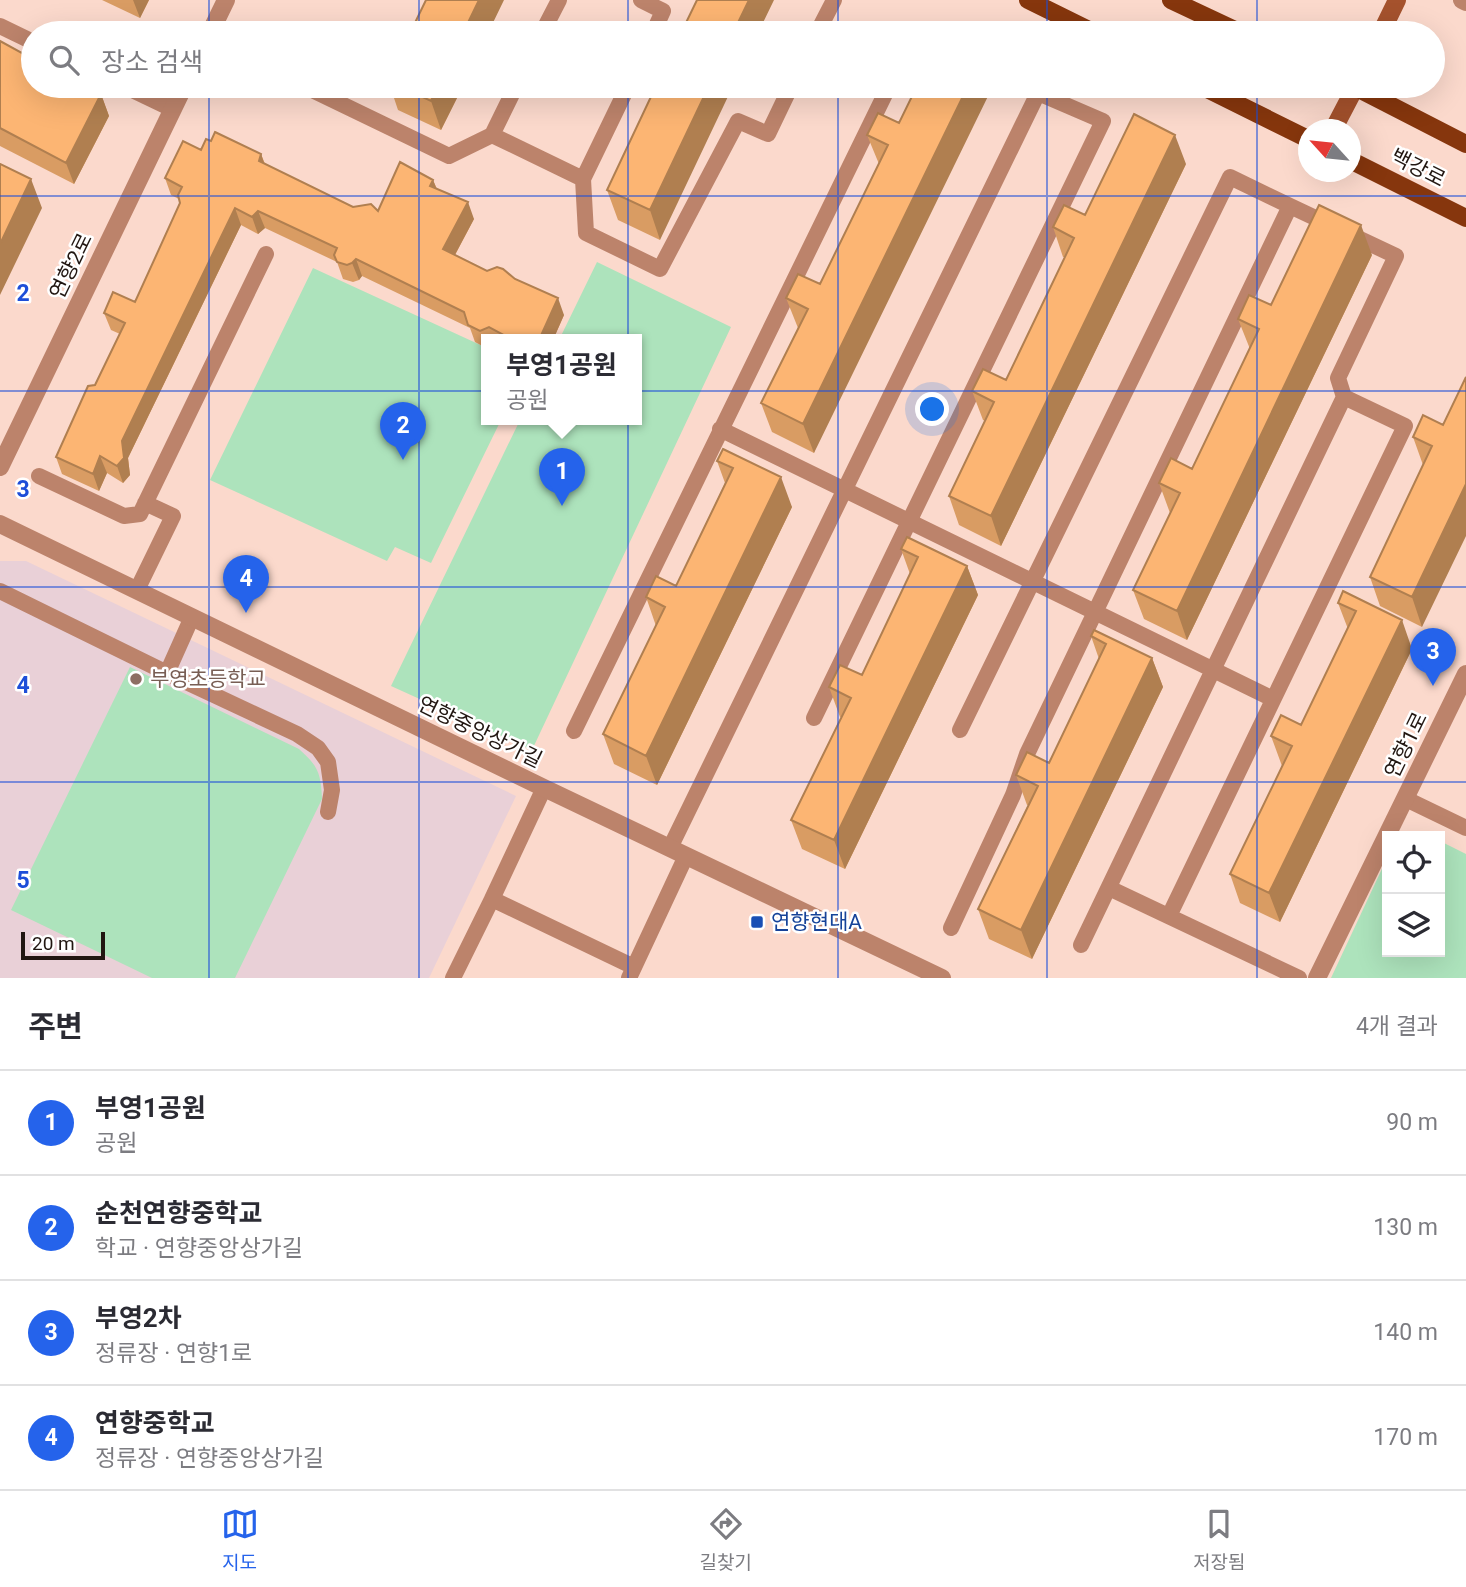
<!DOCTYPE html>
<html lang="ko">
<head>
<meta charset="utf-8">
<style>
	body { margin:0; font-family:Roboto,"Noto Sans KR",sans-serif; background:#f2f2f3; color:#2b2b33 }
	.controls { position:absolute; right:21px; bottom:21px; display:grid; overflow:hidden; border-radius:0px; box-shadow:0 7px 28px #0002 }
	.controls button { width:63px; height:63px; display:grid; place-items:center; padding:0; border:0; border-bottom:2px solid #e1e1e2; background:#fff; color:#2b2b33; font:35px sans-serif }
	.compass { position:absolute; left:1298px; top:119px; width:63px; height:63px; border-radius:50%; background:#fff; box-shadow:0 7px 28px #0002; rotate:297deg }
	.scale { position:absolute; left:21px; bottom:18px; width:84px; box-sizing:border-box; padding-left:7px; border:4px solid #211611; border-top:0; font-size:19px; line-height:24px; white-space:nowrap; color:#211611; -webkit-text-stroke:5px #fff; paint-order:stroke }
	.you { position:absolute; left:933px; top:410px; width:24px; height:24px; margin:-18px; border:5px solid #fff; border-radius:50%; background:#1a73e8; box-shadow:0 0 0 10px #1a73e833 }
	.badge { display:grid; place-items:center; width:46px; height:46px; border-radius:50%; background:#2563eb; color:#fff; font-size:23px; font-weight:700 }
	.pin { position:absolute; translate:-50% -58px; filter:drop-shadow(0 2px 4px #0008) }
	.pin::after { content:''; position:absolute; top:37px; width:24px; height:21px; background:inherit; clip-path:polygon(0 0,100% 0,50% 100%) }
	.popup { position:absolute; left:481px; top:334px; width:161px; height:91px; box-sizing:border-box; display:grid; place-content:center; border-radius:0px; background:#fff; filter:drop-shadow(0 2px 5px #0005); font-size:23px; white-space:nowrap; color:#7c7c81 }
	.popup b { font-size:26px; color:#2b2b33 }
	.popup::after { content:''; position:absolute; left:50%; top:100%; margin-left:-14px; border:14px solid transparent; border-top-color:#fff }
	.list { margin:0; padding:0; list-style:none }
	h2 { display:flex; justify-content:space-between; align-items:center; height:91px; margin:0; padding:0 28px; font-size:30px }
	h2 small { font-size:23px; font-weight:400; color:#7c7c81 }
	.list li { display:grid; grid-template-columns:46px 1fr auto; gap:21px; align-items:center; box-sizing:border-box; height:105px; padding:0 28px; border-top:2px solid #e1e1e2 }
	.list b { display:block; font-size:26px; white-space:nowrap }
	.list p { margin:0; font-size:23px; white-space:nowrap; color:#7c7c81 }
	.list em { font-size:23px; font-style:normal; color:#7c7c81 }
	.icon { flex:none; width:38px; height:38px; fill:none; stroke:currentColor; stroke-width:2; stroke-linecap:round; stroke-linejoin:round }
	.map { position:relative; flex:none; width:1466px; height:978px; overflow:hidden }
	.search { position:absolute; background:#fff; box-shadow:0 7px 28px #0002; left:21px; right:21px; top:21px; height:77px; display:flex; align-items:center; gap:18px; box-sizing:border-box; padding:0 24px; border-radius:38px; color:#7c7c81; font-size:26px }
	.sheet { height:511px; background:#fff }
	nav { display:flex; justify-content:space-around; align-items:center; box-sizing:border-box; height:98px; border-top:2px solid #e1e1e2; background:#fff; font-size:19px; color:#7c7c81 }
	nav a { display:grid; justify-items:center; gap:4px }
	nav .on { color:#2563eb }
	.map>svg:first-child { display:block }
	.education { fill:#e9d0d7 }
	.green { fill:#ade3bc }
	.lines { fill:none; stroke-linecap:round; stroke-linejoin:round }
	.service { stroke:#bc836b; stroke-width:16 }
	.pedestrian { stroke:#bc836b; stroke-width:18 }
	.tertiary { stroke:#bc836b; stroke-width:18 }
	.secondary { stroke:#a5522d; stroke-width:18 }
	.primary { stroke:#86360d; stroke-width:18 }
	.wall { fill:#d99c63 }
	.shaded-wall { fill:#b07f50 }
	.building { fill:#fcb573; stroke:#b07f50; stroke-width:2 }
	.grid { fill:none; stroke:#1d4ed8; stroke-width:2; stroke-opacity:0.55 }
	.education-dot { fill:#8d6e63; stroke:#fff; stroke-width:2.5 }
	.transit-dot { fill:#1a4fb4; stroke:#fff; stroke-width:2.5 }
	.labels { text-anchor:middle; dominant-baseline:central; stroke-width:5; stroke-linejoin:round; paint-order:stroke }
	.street-label { font-size:21px; fill:#211611; stroke:#fff }
	.education-label { font-size:21px; fill:#785e54; stroke:#fff; text-anchor:start }
	.transit-label { font-size:21px; fill:#164399; stroke:#fff; text-anchor:start }
	.grid-label { font-size:23px; text-anchor:middle; font-weight:bold; fill:#1d4ed8; stroke:#fff; stroke-width:5; stroke-linejoin:round; paint-order:stroke }
</style>
</head>
<body>
<div class="map">
<svg width="1466" height="978" viewBox="0 0 1466 978">
	<rect width="100%" height="100%" fill="#fbd9cc"/>
	<!-- education -->
	<path class="education" d="M0 561H26L516 796 429 978H0Z"/>
	<!-- green -->
	<path class="green" d="M597 262 731 327 532 750 391 686 520 420H637V340H559Z
		M313 268 487 348V420H501L431 563 395 547 387 561 210 480Z
		M130 667 299 749C318 766 321 773 322 799L235 978H152L11 910Z
		M1440 841 1466 854V978H1331L1387 858V952H1440Z"/>
	<g class="lines">
		<!-- service -->
		<path class="service" d="M641 0 663 11 653 33
			M0 26 33 42
			M542 33 559 0
			M817 33 834 0
			M124 86 172 109
			M304 86 449 156 492 135
			M516 86 492 135 583 179 628 86
			M583 179 586 233 660 269 738 121 768 134 791 86
			M720 429 1273 699
			M39 476 124 516 140 514 266 254
			M137 590 173 516 145 503
			M0 591 167 673
			M192 617 167 673 297 734 318 748 328 762 332 790 328 812
			M574 731 889 86
			M1406 799 1466 828
			M670 848 1038 93 1103 121 814 718
			M1109 888 1299 978
			M492 899 544 788
			M1169 916 1405 426 1344 397
			M951 928 1013 795 1027 754 1290 206 1230 177 960 730
			M1081 945 1344 397 1338 378 1396 256 1290 206
			M453 978 492 899 634 967
			M629 978 686 856"/>
		<!-- pedestrian -->
		<path class="pedestrian" d="M1462 0 1466 2"/>
		<!-- tertiary -->
		<path class="tertiary" d="M210 33 226 0
			M0 467 184 86
			M0 524 544 788 942 978
			M1317 978 1466 674"/>
		<!-- secondary -->
		<path class="secondary" d="M1381 33 1397 0
			M1333 130 1356 86"/>
		<!-- primary -->
		<path class="primary" d="M1028 0 1095 33
			M1171 0 1241 33
			M1201 86 1308 139
			M1353 86 1466 144
			M1350 160 1466 218"/>
	</g>
	<!-- wall -->
	<path class="wall" d="M102 0H149L140 18Z
		M0 41 101 94 109 116 74 184 0 146Z
		M390 86H463L441 130 398 110Z
		M656 86 660 240 618 220 607 190Z
		M899 123 814 453 772 432 761 403 798 328 786 298 820 284 879 164 867 135Z
		M211 141 261 154 265 164 353 207 378 211 433 180 437 189 474 219 455 255 487 271 515 279 564 315 553 340H487L486 348 475 342 470 328 362 276 359 280 353 282 343 279 337 262 265 228 258 234 241 225 128 458 130 475 123 483 107 473 99 491 62 474 56 457 95 385 120 334 111 330 104 313 135 302 180 203 179 199 171 195 165 178Z
		M1186 164 1001 546 959 525 949 496 985 421 983 420 972 391 1006 380 1065 257H1063L1053 227 1085 215Z
		M1372 255 1187 640 1144 619 1133 590 1170 513 1159 483 1192 469 1250 349 1238 319 1271 305Z
		M1443 425 1422 627 1380 606 1370 577 1423 465 1413 437Z
		M723 449 792 507 657 785 614 764 603 734 656 626 646 597 676 586 725 483 717 461Z
		M901 549 967 566 978 595 845 869 802 849 791 820 841 717H840L829 687 862 675 910 574Z
		M1343 591 1412 649 1280 922 1240 903 1230 874 1282 766 1271 736 1301 725 1348 629 1338 603Z
		M1091 636 1152 658 1163 687 1032 959 989 939 978 909 1028 805H1027L1016 775 1049 763 1099 659Z"/>
	<!-- shaded-wall -->
	<path class="shaded-wall" d="M133 0H149L140 18Z
		M479 0H504L488 33H463Z
		M749 0H774L758 33H733Z
		M438 86H463L441 130 431 101Z
		M709 86H733L660 240 650 210Z
		M968 86H993L814 453 803 424Z
		M101 94 109 116 74 184 66 163Z
		M1175 135 1186 164 1001 546 991 516Z
		M261 154 267 171 259 161Z
		M31 179 42 208 0 295V244Z
		M433 180 440 197 430 186Z
		M468 202 474 219 449 266 443 249Z
		M235 208 241 225 128 458 130 475 123 483 117 466 122 441Z
		M258 211 265 228 258 234 252 217Z
		M1361 225 1372 255 1187 640 1177 611Z
		M356 259 362 276 359 280 352 263Z
		M558 298 564 315 553 340H539Z
		M100 456 107 473 99 491 93 474Z
		M781 477 792 507 657 785 646 756Z
		M1466 484V536L1422 627 1412 597Z
		M967 566 978 595 845 869 834 840Z
		M1402 620 1412 649 1280 922 1269 893Z
		M1152 658 1163 687 1032 959 1021 930Z"/>
	<!-- building -->
	<path class="building" d="M426 0H479L463 33H410Z
		M697 0H749L733 33H681Z
		M948 24 967 33H943Z
		M0 41 33 59V86H85L101 94 66 163 0 128Z
		M399 86H438L431 101Z
		M656 86H709L650 210 607 190Z
		M917 86H968L803 424 761 403 808 309 786 298 798 274 820 284 888 145 867 135 878 113 899 123Z
		M1134 114 1175 135 991 516 949 496 994 402 972 391 983 369 1006 380 1074 238 1053 227 1064 205 1085 215Z
		M215 132 261 154 259 161 353 207 371 204 378 211 400 162 433 180 430 186 468 202 443 249 487 271 497 267 503 269 515 279 558 298 539 340H526L516 335 509 338 489 327 480 331 468 325 464 312 356 259 352 263 347 265 337 262 334 255 337 248 258 211 252 217 235 208 122 441 124 458 117 466 100 456 93 474 56 457 88 386 95 385 125 323 104 313 113 292 135 302 180 203 178 195 182 187 165 178 183 141 201 150 206 139 211 141Z
		M0 164 31 179 0 244Z
		M1319 205 1361 225 1177 611 1133 590 1180 493 1159 483 1171 458 1192 469 1259 329 1238 319 1249 295 1271 305Z
		M1466 377V484L1412 597 1370 577 1432 446 1413 437 1423 415 1443 425Z
		M723 449 781 477 646 756 603 734 665 607 646 597 656 576 676 586 733 468 717 461Z
		M907 537 967 566 834 840 791 820 851 698 829 687 840 665 862 675 918 557 901 549Z
		M1343 591 1402 620 1269 893 1230 874 1292 746 1271 736 1281 715 1301 725 1356 611 1338 603Z
		M1094 630 1152 658 1021 930 978 909 1038 786 1016 775 1027 752 1049 763 1106 644 1091 636Z"/>
	<!-- grid -->
	<path class="grid" d="M209 0V33M419 0V33M628 0V33M838 0V33M1047 0V33M1257 0V33M209 86V978M419 86V978M628 86V978M838 86V978M1047 86V978M1257 86V978M0 196H1466M0 391H1466M0 587H1466M0 782H1466"/>
	<!-- markers -->
	<circle class="education-dot" cx="136" cy="679" r="7"/>
	<rect class="transit-dot" x="750" y="915" width="14" height="14" rx="3.5"/>
	<g class="labels">
		<!-- street labels -->
		<g class="street-label">
			<text transform="translate(1418 168) rotate(27)">백강로</text>
			<text transform="translate(71 266) rotate(-64)">연향2로</text>
			<text transform="translate(480 732) rotate(26)">연향중앙상가길</text>
			<text transform="translate(1406 745) rotate(-64)">연향1로</text>
		</g>
		<!-- education labels -->
		<g class="education-label">
			<text x="150" y="679">부영초등학교</text>
		</g>
		<!-- transit labels -->
		<g class="transit-label">
			<text x="771" y="922">연향현대A</text>
		</g>
	</g>
	<g class="grid-label">
		<text x="23" y="301">2</text>
		<text x="23" y="497">3</text>
		<text x="23" y="693">4</text>
		<text x="23" y="888">5</text>
	</g>
</svg>
<div class="controls">
<button><svg class="icon" aria-label="locate" viewBox="0 0 24 24"><circle cx="12" cy="12" r="6"/><path d="M12 2v4M12 18v4M2 12h4M18 12h4"/></svg></button>
<button><svg class="icon" aria-label="layers" viewBox="0 0 24 24"><path d="M12 4l9 5-9 5-9-5zM3 14l9 5 9-5"/></svg></button>
</div>
<svg class="compass" viewBox="-18 -18 36 36"><path d="M0-13l5 13h-10z" fill="#e53935"/><path d="M0 13l5-13h-10z" fill="#7c7c81"/></svg>
<div class="scale">20 m</div>
<div class="you"></div>
<div class="pin badge" style="left:562px;top:506px">1</div>
<div class="popup"><b>부영1공원</b>공원</div>
<div class="pin badge" style="left:403px;top:460px">2</div>
<div class="pin badge" style="left:1433px;top:686px">3</div>
<div class="pin badge" style="left:246px;top:613px">4</div>
<div class="search"><svg class="icon" aria-label="search" viewBox="0 0 24 24"><circle cx="10" cy="10" r="6"/><path d="M15 15l6 6"/></svg>장소 검색</div>
</div>
<section class="sheet">
<h2>주변<small>4개 결과</small></h2>
<ul class="list">
<li><span class="badge">1</span><div><b>부영1공원</b><p>공원</p></div><em>90 m</em></li>
<li><span class="badge">2</span><div><b>순천연향중학교</b><p>학교 · 연향중앙상가길</p></div><em>130 m</em></li>
<li><span class="badge">3</span><div><b>부영2차</b><p>정류장 · 연향1로</p></div><em>140 m</em></li>
<li><span class="badge">4</span><div><b>연향중학교</b><p>정류장 · 연향중앙상가길</p></div><em>170 m</em></li>
</ul>
</section>
<nav>
<a class="on"><svg class="icon" aria-label="map" viewBox="0 0 24 24"><path d="M3 6l6-2 6 2 6-2v14l-6 2-6-2-6 2zM9 4v14M15 6v14"/></svg>지도</a>
<a><svg class="icon" aria-label="directions" viewBox="0 0 24 24"><path d="M12 3l9 9-9 9-9-9zM9 14v-3h6M13 9l2 2-2 2"/></svg>길찾기</a>
<a><svg class="icon" aria-label="saved" viewBox="0 0 24 24"><path d="M7 4h10v16l-5-4-5 4z"/></svg>저장됨</a>
</nav>
</body>
</html>
